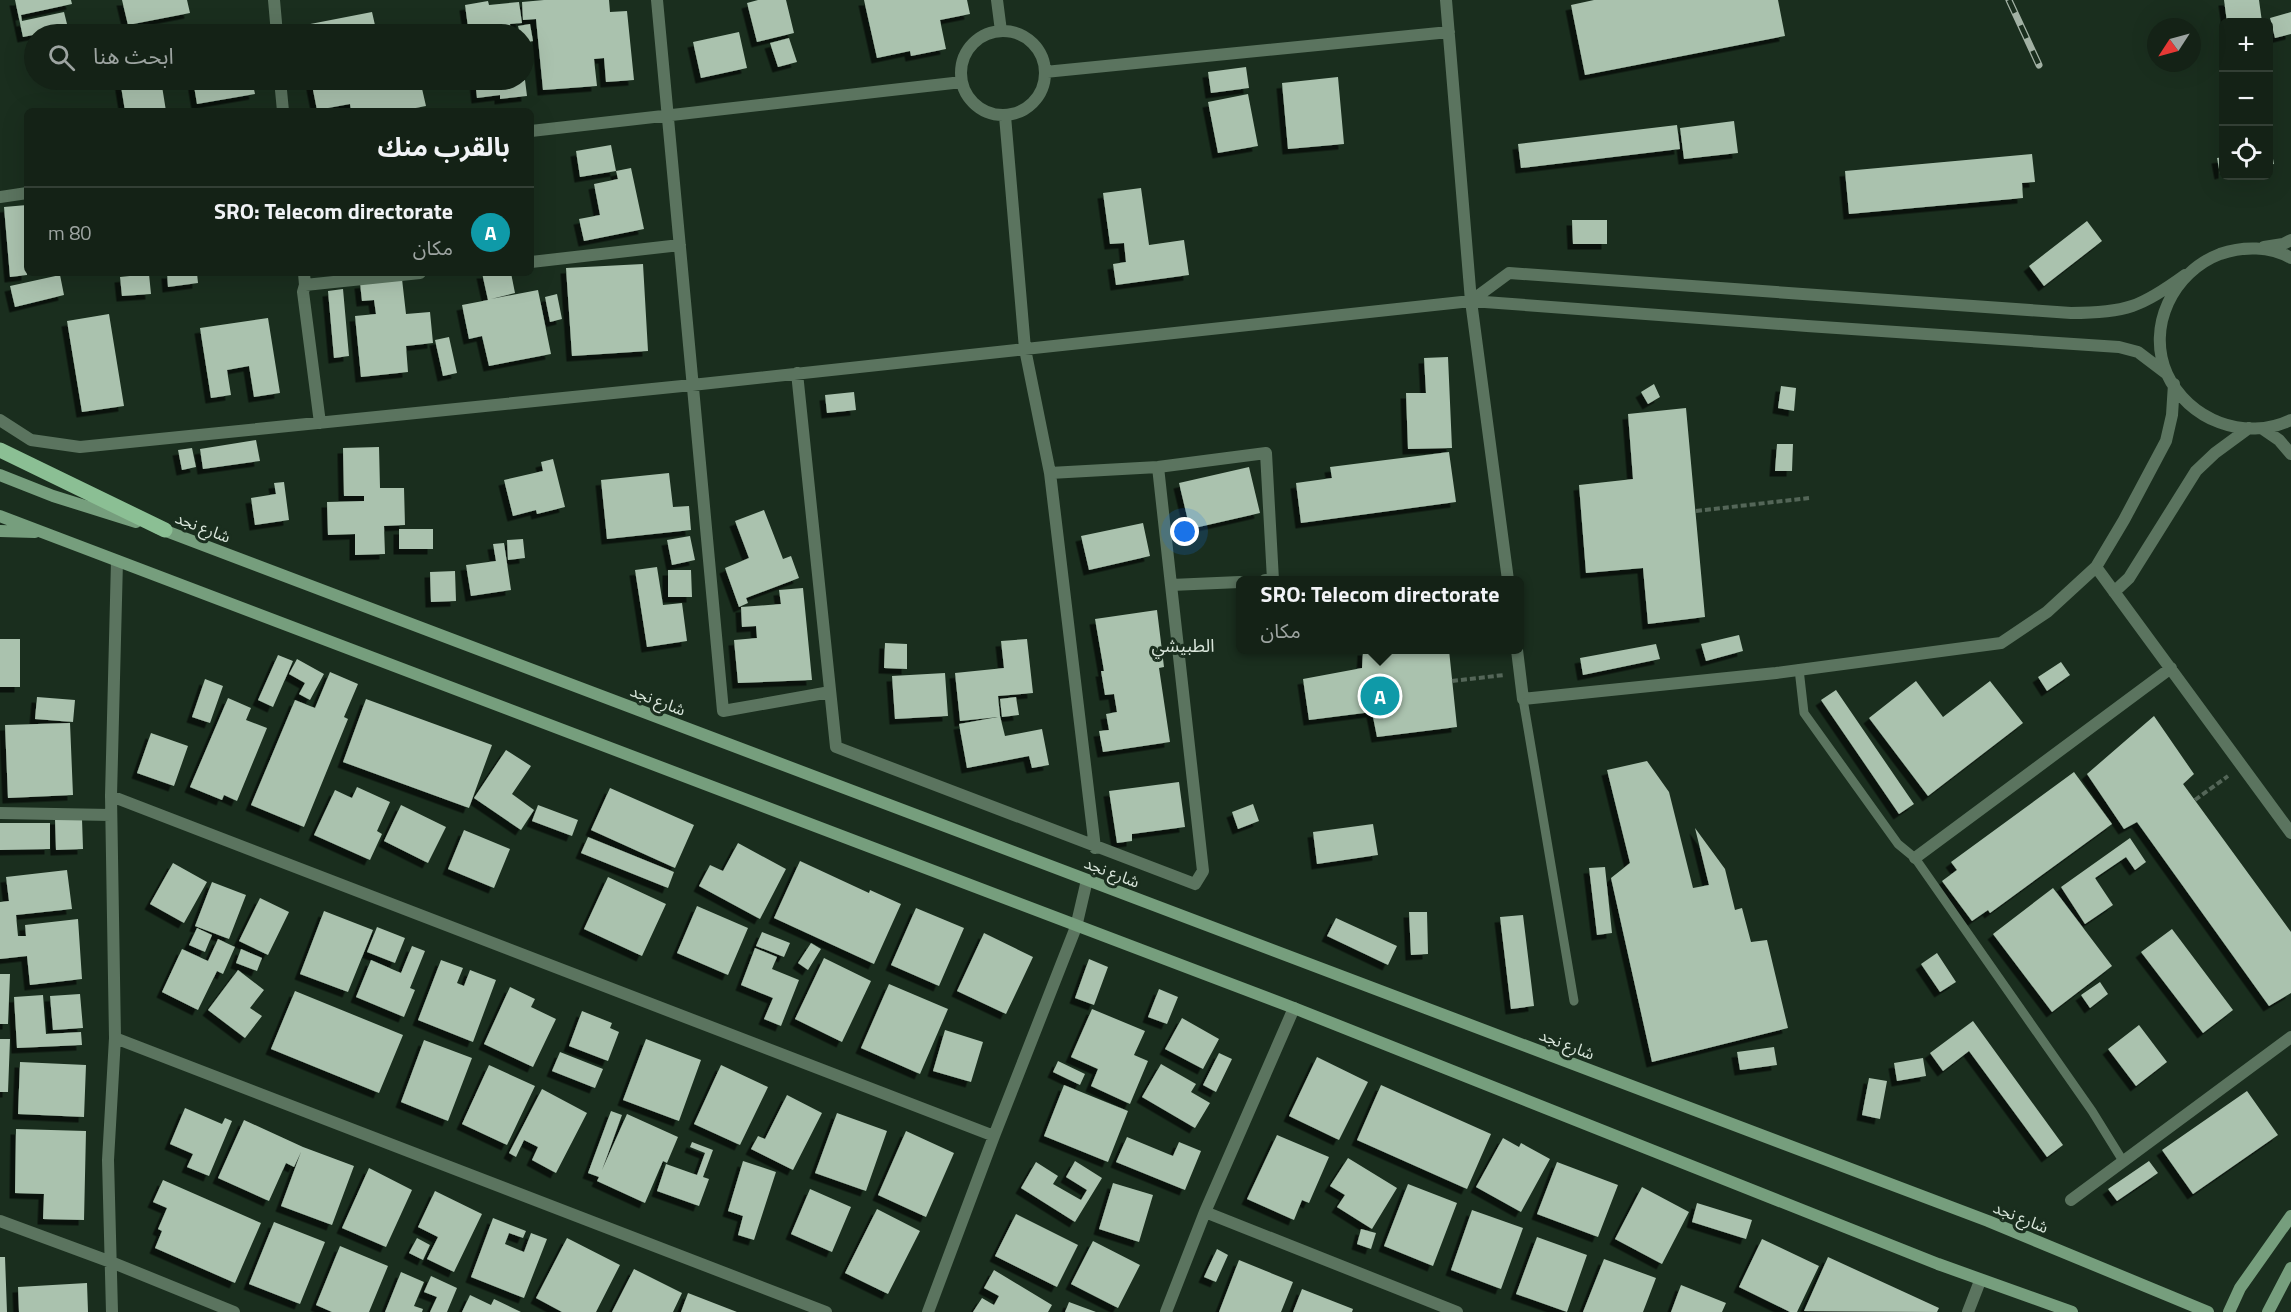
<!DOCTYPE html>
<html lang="ar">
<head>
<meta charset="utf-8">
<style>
	body { margin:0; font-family:"Titillium Web","Noto Sans Arabic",sans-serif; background:#1d2a1f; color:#f1f3f6; direction:rtl }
	.controls { position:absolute; right:18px; top:18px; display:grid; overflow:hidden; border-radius:9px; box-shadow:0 6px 24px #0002 }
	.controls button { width:54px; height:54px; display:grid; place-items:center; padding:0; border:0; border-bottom:2px solid #333f35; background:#142216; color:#f1f3f6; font:30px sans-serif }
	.compass { position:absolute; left:2147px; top:18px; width:54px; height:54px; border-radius:50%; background:#142216; box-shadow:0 6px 24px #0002; rotate:234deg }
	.you { position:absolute; left:1185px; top:532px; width:21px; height:21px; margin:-15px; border:4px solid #fff; border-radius:50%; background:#1a73e8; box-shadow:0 0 0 9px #1a73e833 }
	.badge { display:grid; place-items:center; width:39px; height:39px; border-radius:50%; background:#ea580c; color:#fff; font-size:20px; font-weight:700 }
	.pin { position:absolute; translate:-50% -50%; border:3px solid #fff; box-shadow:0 2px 6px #0006 }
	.popup { position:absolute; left:1236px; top:576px; width:288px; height:78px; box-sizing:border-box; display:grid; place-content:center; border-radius:9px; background:#142216; filter:drop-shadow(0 2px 4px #0005); font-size:20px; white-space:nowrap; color:#9da4a1 }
	.popup b { font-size:22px; color:#f1f3f6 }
	.popup::after { content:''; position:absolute; left:50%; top:100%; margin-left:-12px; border:12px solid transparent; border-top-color:#142216 }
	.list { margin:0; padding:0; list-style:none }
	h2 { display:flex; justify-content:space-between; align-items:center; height:78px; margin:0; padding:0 24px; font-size:26px }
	h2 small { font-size:20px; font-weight:400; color:#9da4a1 }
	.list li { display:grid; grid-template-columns:39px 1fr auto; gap:18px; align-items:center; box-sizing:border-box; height:90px; padding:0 24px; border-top:2px solid #333f35 }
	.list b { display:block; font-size:22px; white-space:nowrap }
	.list p { margin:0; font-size:20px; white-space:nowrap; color:#9da4a1 }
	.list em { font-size:20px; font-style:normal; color:#9da4a1 }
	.icon { flex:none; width:33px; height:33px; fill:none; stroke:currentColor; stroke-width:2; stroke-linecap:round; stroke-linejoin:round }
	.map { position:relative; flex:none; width:2291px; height:1312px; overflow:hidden; direction:ltr }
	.search { position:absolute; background:#142216; box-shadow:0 6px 24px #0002; left:24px; top:24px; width:510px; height:66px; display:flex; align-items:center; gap:15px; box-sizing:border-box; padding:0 21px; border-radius:33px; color:#9da4a1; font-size:22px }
	.panel { position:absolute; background:#142216; box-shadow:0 6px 24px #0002; left:24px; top:108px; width:510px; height:168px; border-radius:9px; direction:rtl }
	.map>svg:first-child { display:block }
	.building { fill:#aac2ae; filter:url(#shadow) }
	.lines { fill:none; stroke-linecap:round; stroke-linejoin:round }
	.path { stroke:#546658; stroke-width:4; stroke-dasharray:6 3; stroke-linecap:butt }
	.lane { stroke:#5b745f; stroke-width:9 }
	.street { stroke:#5b745f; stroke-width:12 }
	.secondary { stroke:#769e7d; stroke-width:12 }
	.primary { stroke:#8bbf94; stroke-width:15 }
	.rail-casing { stroke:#a2b1a4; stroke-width:7 }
	.rail { stroke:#1a2e1e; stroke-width:4.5; stroke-dasharray:14; stroke-linecap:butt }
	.labels { text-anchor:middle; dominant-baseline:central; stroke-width:6; stroke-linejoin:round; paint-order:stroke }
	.street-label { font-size:16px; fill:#d9e6db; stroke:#1a2e1e }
	.neighbourhood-label { font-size:18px; fill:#d9e6db; stroke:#1a2e1e }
</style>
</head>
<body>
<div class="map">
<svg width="2291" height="1312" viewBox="0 0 2291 1312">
	<defs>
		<filter id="shadow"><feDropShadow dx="-5.5" dy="5.5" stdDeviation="0" flood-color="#0009"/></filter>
	</defs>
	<rect width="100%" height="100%" fill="#1a2e1e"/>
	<!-- building -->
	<path class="building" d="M15 0H71L72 4 21 15 22 21 64 12 68 28 23 37Z
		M122 0H187L190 13 128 25Z
		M544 0H609L610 12 627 11 634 80 606 82 604 58 594 59 597 86 543 90 536 19 523 20 522 2Z
		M758 0H786L794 33 757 42 747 3Z
		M864 0H967L970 14 940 20 946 49 911 56 910 51 877 58Z
		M1594 0H1778L1785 36 1585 75 1571 5Z
		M2224 0H2259L2262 22H2227Z
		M488 1 489 5 519 2 522 23 510 24 511 34H469L465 5Z
		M372 12 377 34H302L300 26Z
		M2291 12V34L2275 38 2270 18Z
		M530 24 533 41 524 43V34H520L518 26Z
		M243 25 245 34H225L224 28Z
		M739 32 747 68 701 78 693 42Z
		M789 38 797 62 778 67 770 43Z
		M1246 67 1249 88 1211 93 1208 72Z
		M1338 77 1344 144 1288 149 1282 83Z
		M120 80H161L166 111H125Z
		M193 80H252L255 94 197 104Z
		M311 80H420L426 106 400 111H351L350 104 317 110Z
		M475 80H525L527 96 500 99V95L477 98Z
		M1248 94 1258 146 1218 153 1208 102Z
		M1734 121 1738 153 1684 159 1680 128Z
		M1677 125 1680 149 1521 168 1518 144Z
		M2270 143 2274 164 2268 165V144Z
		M611 145 616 171 580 177 576 151Z
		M2032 154 2035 182 2022 183 2023 198 1849 214 1845 171Z
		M2224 157V173L2220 174 2217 158Z
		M631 168 644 229 584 241 579 219 600 215 594 184 618 179 616 171Z
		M1141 188 1149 245 1184 240 1189 275 1116 285 1113 264 1126 262 1124 243 1110 244 1103 193Z
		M27 205V275L10 277 4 207Z
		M1572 220H1607V244H1573Z
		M2087 221 2102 241 2044 286 2029 266Z
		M643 264 648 351 572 356 566 268Z
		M167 273H197L198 283 168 287Z
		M482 273H511L515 293 491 299 538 290 551 354 489 366 482 336 469 339 462 305 488 300Z
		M149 274 151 294 122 296 120 277Z
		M60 275 64 295 15 307 10 286Z
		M402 279 406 314 430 312 433 343 406 346 408 372 361 377 355 316 376 314 374 300 362 301 360 283Z
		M343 289 349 356 334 358 328 291Z
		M557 294 562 319 550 322 545 297Z
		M109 314 124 406 82 412 67 321Z
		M268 318 280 393 254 397 249 366 227 370 231 395 211 398 200 328Z
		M449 337 457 373 443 376 435 340Z
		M1448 357 1452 448 1408 449 1406 393H1426L1424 358Z
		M1654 384 1660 397 1648 404 1641 392Z
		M1781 386 1796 388 1794 411 1778 408Z
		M854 392 856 410 827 413 825 395Z
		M1686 408 1705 617 1648 624 1643 568 1586 573 1579 485 1633 479 1628 414Z
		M256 440 260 461 203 469 200 449Z
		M1777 444H1793L1792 471H1775Z
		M379 447 380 488H404L405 525 384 526 385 554 355 555V534L328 535 327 502 364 501V496H344L343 448Z
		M192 448 196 467 182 470 178 450Z
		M1449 452 1456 502 1301 523 1296 483 1332 478 1330 467Z
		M553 459 565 507 537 514 536 510 513 516 504 480 543 471 541 462Z
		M1249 467 1260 513 1190 529 1179 483Z
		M669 473 673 507 689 506 691 530 607 539 601 480Z
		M284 482 289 520 255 525 251 498 276 494 274 483Z
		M764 510 783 559 791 556 799 578 746 598 748 603 739 607 725 568 749 558 735 521Z
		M1143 523 1150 556 1089 570 1081 536Z
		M399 529H433V549H399Z
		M690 536 695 560 672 565 667 540Z
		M523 539 525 558 508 560 507 540Z
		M504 543 511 590 471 596 466 565 496 561 493 544Z
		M657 567 663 605 682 603 687 641 647 647 635 570Z
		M668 570H691L692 597H668Z
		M455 571 456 601 431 602 430 572Z
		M803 588 812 680 738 683 734 640 757 638 756 626 742 627 741 607 781 604 779 590Z
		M1157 610 1164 667 1159 668 1170 742 1103 752 1099 731 1109 730 1106 714 1117 712 1114 694 1105 695 1101 671H1104L1095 619Z
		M1739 635 1743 651 1706 661 1701 644Z
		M0 639H20V687H0Z
		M1027 639 1033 693 998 696 1000 716 1005 736 1042 729 1049 765 1032 768 1029 756 967 768 959 724 998 717 960 721 955 673 1004 668 1001 641Z
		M885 643 907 644V669L884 668Z
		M1656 644 1660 659 1583 675 1580 658Z
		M1363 650H1449L1457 727 1377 737 1372 712 1309 720 1303 679 1362 668Z
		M278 655 293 661 273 707 258 700Z
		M297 659 324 674 310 700 299 694 305 683 289 674Z
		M2061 662 2070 675 2047 691 2038 677Z
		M330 672 358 684 344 717 348 719 304 827 251 805 295 700 315 708Z
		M945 673 948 716 895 719 892 676Z
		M205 679 223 686 210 723 192 717Z
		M1916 681 1943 717 1990 681 2023 723 1928 796 1869 718Z
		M1836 690 1914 804 1899 814 1821 700Z
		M37 697 75 700 73 722 35 719Z
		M1016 697 1019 715 1002 717 1000 699Z
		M228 698 251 708 246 720 267 728 237 801 224 795 222 800 190 787Z
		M366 699 492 745 469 808 343 762Z
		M2154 716 2194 774 2183 784 2291 932V993L2269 1006 2137 822 2124 829 2087 774Z
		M70 723 73 795 8 798 5 725Z
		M151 733 188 746 174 786 137 773Z
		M506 750 531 766 512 794 534 810 521 830 474 798Z
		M1647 761 1669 792 1693 888 1709 885 1695 828 1725 869 1735 910 1742 908 1751 942 1767 940 1788 1028 1652 1062 1611 878 1630 863 1607 770Z
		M2074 772 2112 824 1990 913 1988 910 1972 921 1942 881 1957 870 1951 862Z
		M1179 782 1185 827 1132 834V841L1117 843 1109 791Z
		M357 787 390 802 377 831 382 834 370 860 314 835 335 790 352 798Z
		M610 788 694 825 675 868 591 830Z
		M1253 804 1259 821 1238 829 1232 812Z
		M401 805 446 827 428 863 384 841Z
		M538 805 578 820 572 836 532 821Z
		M55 819H82L83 849 56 850Z
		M0 823H50V849L0 850Z
		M1373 824 1378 855 1317 864 1313 832Z
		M464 830 510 849 494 888 448 869Z
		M588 837 674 872 668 888 581 853Z
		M2130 838 2146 862 2135 870 2126 857 2095 878 2113 905 2085 924 2061 887Z
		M738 843 786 869 760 919 699 886 710 865 723 871Z
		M800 861 869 893 870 890 901 904 874 964 774 918Z
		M173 863 207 882 184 923 150 904Z
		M1605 867 1612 933 1597 935 1589 868Z
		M67 870 72 909 16 915 18 936H26L25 925 78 919 82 979 30 985 27 956 0 959V902L9 901 6 877Z
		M608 877 666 904 642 956 584 929Z
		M212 882 246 895 229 939 195 926Z
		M2053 888 2112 966 2052 1012 1993 934Z
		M260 898 289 912 268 955 239 941Z
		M697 906 748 928 728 975 677 953Z
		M916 908 964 928 939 986 891 965Z
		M324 911 373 930 348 992 300 974Z
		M1409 912H1427L1428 954 1411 955Z
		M1523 915 1534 1006 1511 1009 1500 917Z
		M1336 918 1397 946 1388 965 1327 936Z
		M377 927 405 938 395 963 367 952Z
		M197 928 212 935 205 952 189 945Z
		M2172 929 2233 1010 2203 1033 2141 952Z
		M762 932 790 943 784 957 756 946Z
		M984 933 1033 957 1006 1014 957 991Z
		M218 939 235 947 223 974 217 971 198 1010 162 992 182 949 208 961Z
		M811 943 821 949 808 970 798 963Z
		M412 946 425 951 410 988 415 990 404 1017 356 997 371 960 401 973Z
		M755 948 777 957 772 969 799 980 781 1026 764 1019 773 998 741 985Z
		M241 949 262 958 257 971 236 963Z
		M1937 953 1956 982 1940 992 1921 964Z
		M824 958 871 981 842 1042 795 1019Z
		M1089 959 1108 967 1094 1005 1075 998Z
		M441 960 463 968 457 983 464 986 470 970 496 980 473 1042 418 1020Z
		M238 970 264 990 250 1008 262 1016 245 1038 208 1010Z
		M0 974H10L8 1024H0Z
		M2100 982 2108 994 2090 1008 2081 995Z
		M889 984 948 1009 920 1074 861 1048Z
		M510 987 535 999 531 1007 556 1019 533 1067 484 1044Z
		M1159 989 1178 997 1167 1024 1148 1017Z
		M295 991 403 1035 379 1093 271 1049Z
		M80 994 83 1028 53 1030 50 996Z
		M43 995 46 1034 81 1032 82 1045 17 1048 14 997Z
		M1092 1009 1145 1031 1134 1055 1148 1061 1130 1104 1091 1086 1098 1069 1071 1057Z
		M582 1011 612 1023 610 1028 619 1032 608 1061 569 1046Z
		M1182 1018 1219 1039 1203 1069 1165 1049Z
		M1973 1021 2063 1145 2047 1157 1969 1051 1943 1071 1930 1053Z
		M2139 1025 2167 1062 2136 1086 2108 1049Z
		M945 1030 983 1042 971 1082 933 1071Z
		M0 1039H10L8 1092H0Z
		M646 1039 701 1060 679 1121 623 1100Z
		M424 1040 472 1058 448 1121 401 1102Z
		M1774 1047 1777 1065 1740 1070 1737 1052Z
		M560 1052 603 1069 595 1088 552 1071Z
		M1219 1053 1232 1059 1216 1092 1203 1085Z
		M1317 1057 1368 1082 1339 1140 1289 1116Z
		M1923 1058 1926 1076 1897 1081 1894 1063Z
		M1058 1061 1085 1074 1080 1085 1053 1072Z
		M20 1062 86 1065 84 1117 18 1114Z
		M1161 1064 1196 1084 1191 1092 1210 1103 1195 1128 1142 1097Z
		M489 1065 535 1086 507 1145 462 1124Z
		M721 1065 768 1087 740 1145 694 1124Z
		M1869 1078 1887 1081 1880 1119 1862 1115Z
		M1064 1085 1128 1111 1108 1162 1044 1136Z
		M1381 1085 1491 1134 1467 1189 1357 1140Z
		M542 1089 587 1113 556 1173 532 1160 538 1147 524 1140 516 1157 509 1153Z
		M2247 1091 2278 1135 2193 1194 2162 1150Z
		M787 1095 822 1113 793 1170 751 1149 758 1136 765 1139Z
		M185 1108 222 1124 225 1118 232 1121 209 1176 187 1167 193 1154 170 1144Z
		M611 1111 622 1115 602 1170 627 1114 678 1137 667 1163 663 1161 645 1203 597 1181 599 1177 588 1173Z
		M837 1113 887 1131 866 1191 815 1173Z
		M244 1120 303 1147 354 1166 332 1225 281 1206 301 1152 294 1167 286 1163 269 1201 218 1178Z
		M16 1129 86 1131 84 1220 43 1219 44 1194 15 1193Z
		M906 1131 954 1153 926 1217 878 1195Z
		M1277 1135 1329 1157 1309 1203 1302 1200 1294 1220 1247 1199Z
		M1127 1137 1173 1156 1179 1142 1201 1151 1185 1190 1116 1162Z
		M1503 1138 1519 1147 1521 1143 1550 1159 1521 1212 1476 1187Z
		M692 1142 713 1150 703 1177 709 1179 699 1206 657 1191 666 1164 697 1175 705 1153 690 1147Z
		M1348 1158 1397 1188 1372 1229 1337 1207 1345 1195 1330 1186Z
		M743 1161 776 1172 754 1240 738 1235 743 1216 728 1211Z
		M1075 1161 1102 1178 1075 1222 1021 1188 1036 1162 1058 1176 1053 1184 1081 1200 1087 1190 1066 1177Z
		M2149 1161 2158 1173 2117 1201 2108 1189Z
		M1557 1162 1618 1185 1598 1237 1537 1214Z
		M369 1168 412 1190 386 1247 342 1228Z
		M163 1180 261 1223 235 1283 155 1248 162 1231 158 1229 167 1208 153 1202Z
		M1113 1183 1153 1195 1139 1242 1099 1229Z
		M1408 1184 1457 1203 1433 1266 1384 1246Z
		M1642 1187 1689 1212 1662 1264 1615 1239Z
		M810 1189 851 1207 832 1252 791 1234Z
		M435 1191 482 1214 454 1272 427 1259 438 1237 418 1227Z
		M1697 1203 1752 1220 1746 1239 1692 1222Z
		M877 1209 920 1231 888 1294 845 1273Z
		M1472 1210 1523 1228 1501 1289 1451 1270Z
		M1016 1214 1078 1245 1057 1287 995 1256Z
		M493 1218 526 1231 523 1238 509 1233 505 1244 524 1252 531 1233 547 1239 524 1298 471 1277Z
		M274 1222 325 1242 300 1304 249 1284Z
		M1361 1229 1376 1233 1371 1249 1357 1244Z
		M1537 1237 1587 1255 1567 1312 1516 1294Z
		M417 1238 430 1245 423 1260 409 1253Z
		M567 1238 620 1265 596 1312H562L536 1298Z
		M1762 1239 1819 1266 1797 1312H1790L1739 1287Z
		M1093 1241 1140 1265 1118 1308 1071 1284Z
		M340 1246 388 1266 369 1312H332L316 1305Z
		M1217 1249 1228 1255 1216 1282 1204 1277Z
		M0 1257H5L7 1312H0Z
		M1828 1257 1939 1308 1937 1312 1804 1311Z
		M1604 1259 1656 1278 1643 1312H1583Z
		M1239 1260 1293 1282 1281 1312H1219Z
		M634 1269 682 1293 673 1312H612Z
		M994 1270 1052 1305 1048 1312H973L982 1298 994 1305 999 1296 984 1288Z
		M401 1272 424 1282 414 1306 423 1309 422 1312H385Z
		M431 1276 457 1288 447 1312H430L437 1297 424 1292Z
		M87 1283 88 1312H19L18 1287Z
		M1681 1285 1726 1303 1722 1312H1671Z
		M1302 1289 1353 1309 1352 1312H1293Z
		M688 1293 737 1312H681Z
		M470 1295 491 1305 494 1299 521 1312H462Z
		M1069 1302 1096 1312H1065Z"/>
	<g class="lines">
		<!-- path -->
		<path class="path" d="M1696 511 1809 498
			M1452 681 1504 675
			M2195 800 2228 776"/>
		<!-- lane -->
		<path class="lane" d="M1799 669 1804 713 1898 844 1915 858 2092 1111 2123 1161
			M1523 699 1574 1001"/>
		<!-- street -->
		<path class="street" d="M274 0 277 34
			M657 0 723 711 830 692
			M997 0 1001 31
			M1446 0 1471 301 1508 580
			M961 73a42 42 0 1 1 84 0a42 42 0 1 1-84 0Z
			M1045 72 1449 32
			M280 80 283 111
			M1005 116 1025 349 1050 473
			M531 131 962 82
			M0 197 27 193
			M2264 247 2283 244 2291 240
			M2291 258C2270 246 2243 246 2220 254 2173 272 2146 327 2167 374 2188 420 2245 442 2291 420
			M531 262 680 245
			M304 273 305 285
			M1471 301 1509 273 2071 313C2126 313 2141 307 2185 275
			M797 373 836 747 1195 884 1203 871 1171 585 1240 582
			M0 420 31 440 80 447 692 385 1471 301 1807 326 2119 347 2138 352 2167 374
			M320 423 303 292 305 285 420 273
			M2263 429 2279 440 2291 454
			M1158 467 1171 585
			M2096 567 2291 833
			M2114 592 2129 578 2196 471 2215 453 2249 428
			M1517 650 1523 699 1776 673 2001 643 2047 612 2096 567 2124 520 2166 441 2172 415 2174 384
			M111 796 994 1136
			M0 813 111 815
			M1095 848 1050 473 1158 467 1266 453 1273 580H1265
			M1915 858 2171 668
			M115 1038 826 1312
			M2071 1200 2291 1037
			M1205 1212 1457 1312
			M0 1221 111 1262 234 1312
			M112 1312 108 1160 115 1038 111 796 117 561
			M928 1312 994 1136 1076 927 1087 880
			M1166 1312 1205 1212 1294 1008
			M1968 1312 1980 1281"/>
		<!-- secondary -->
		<path class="secondary" d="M0 475 53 496 136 522
			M0 516 1294 1008 1938 1264 2072 1312
			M158 528 1988 1221 2208 1312
			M0 531 35 532
			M2229 1312 2240 1288 2291 1216
			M2268 1312 2291 1268"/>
		<!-- primary -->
		<path class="primary" d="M0 450 165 530"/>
		<defs>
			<path id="rail" d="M2009 0 2039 65"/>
		</defs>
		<!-- rail casing -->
		<use href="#rail" class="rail-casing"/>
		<!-- rail -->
		<use href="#rail" class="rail"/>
	</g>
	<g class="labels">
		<!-- street labels -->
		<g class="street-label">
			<text transform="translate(203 527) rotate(21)">شارع نجد</text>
			<text transform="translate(658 700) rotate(21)">شارع نجد</text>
			<text transform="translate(1112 872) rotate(21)">شارع نجد</text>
			<text transform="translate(1567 1044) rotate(21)">شارع نجد</text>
			<text transform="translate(2021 1217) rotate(22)">شارع نجد</text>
		</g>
		<!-- neighbourhood labels -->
		<g class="neighbourhood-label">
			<text x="1183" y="645">الطبيشي</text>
		</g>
	</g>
</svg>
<div class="controls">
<button>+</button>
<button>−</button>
<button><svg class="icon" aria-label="locate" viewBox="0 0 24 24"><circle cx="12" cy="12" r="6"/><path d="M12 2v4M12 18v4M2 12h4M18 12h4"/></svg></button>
</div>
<svg class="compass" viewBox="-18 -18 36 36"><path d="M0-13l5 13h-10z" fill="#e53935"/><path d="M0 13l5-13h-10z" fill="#9da4a1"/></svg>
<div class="you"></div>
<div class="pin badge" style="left:1380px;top:696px;background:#0f9aa8">A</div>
<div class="popup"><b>SRO: Telecom directorate</b>مكان</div>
<div class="search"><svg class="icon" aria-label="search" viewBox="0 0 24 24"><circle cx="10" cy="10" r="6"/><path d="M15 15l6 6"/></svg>ابحث هنا</div>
<section class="panel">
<h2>بالقرب منك<small></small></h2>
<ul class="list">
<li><span class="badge" style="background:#0f9aa8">A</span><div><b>SRO: Telecom directorate</b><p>مكان</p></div><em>80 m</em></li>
</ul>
</section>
</div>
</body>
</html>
